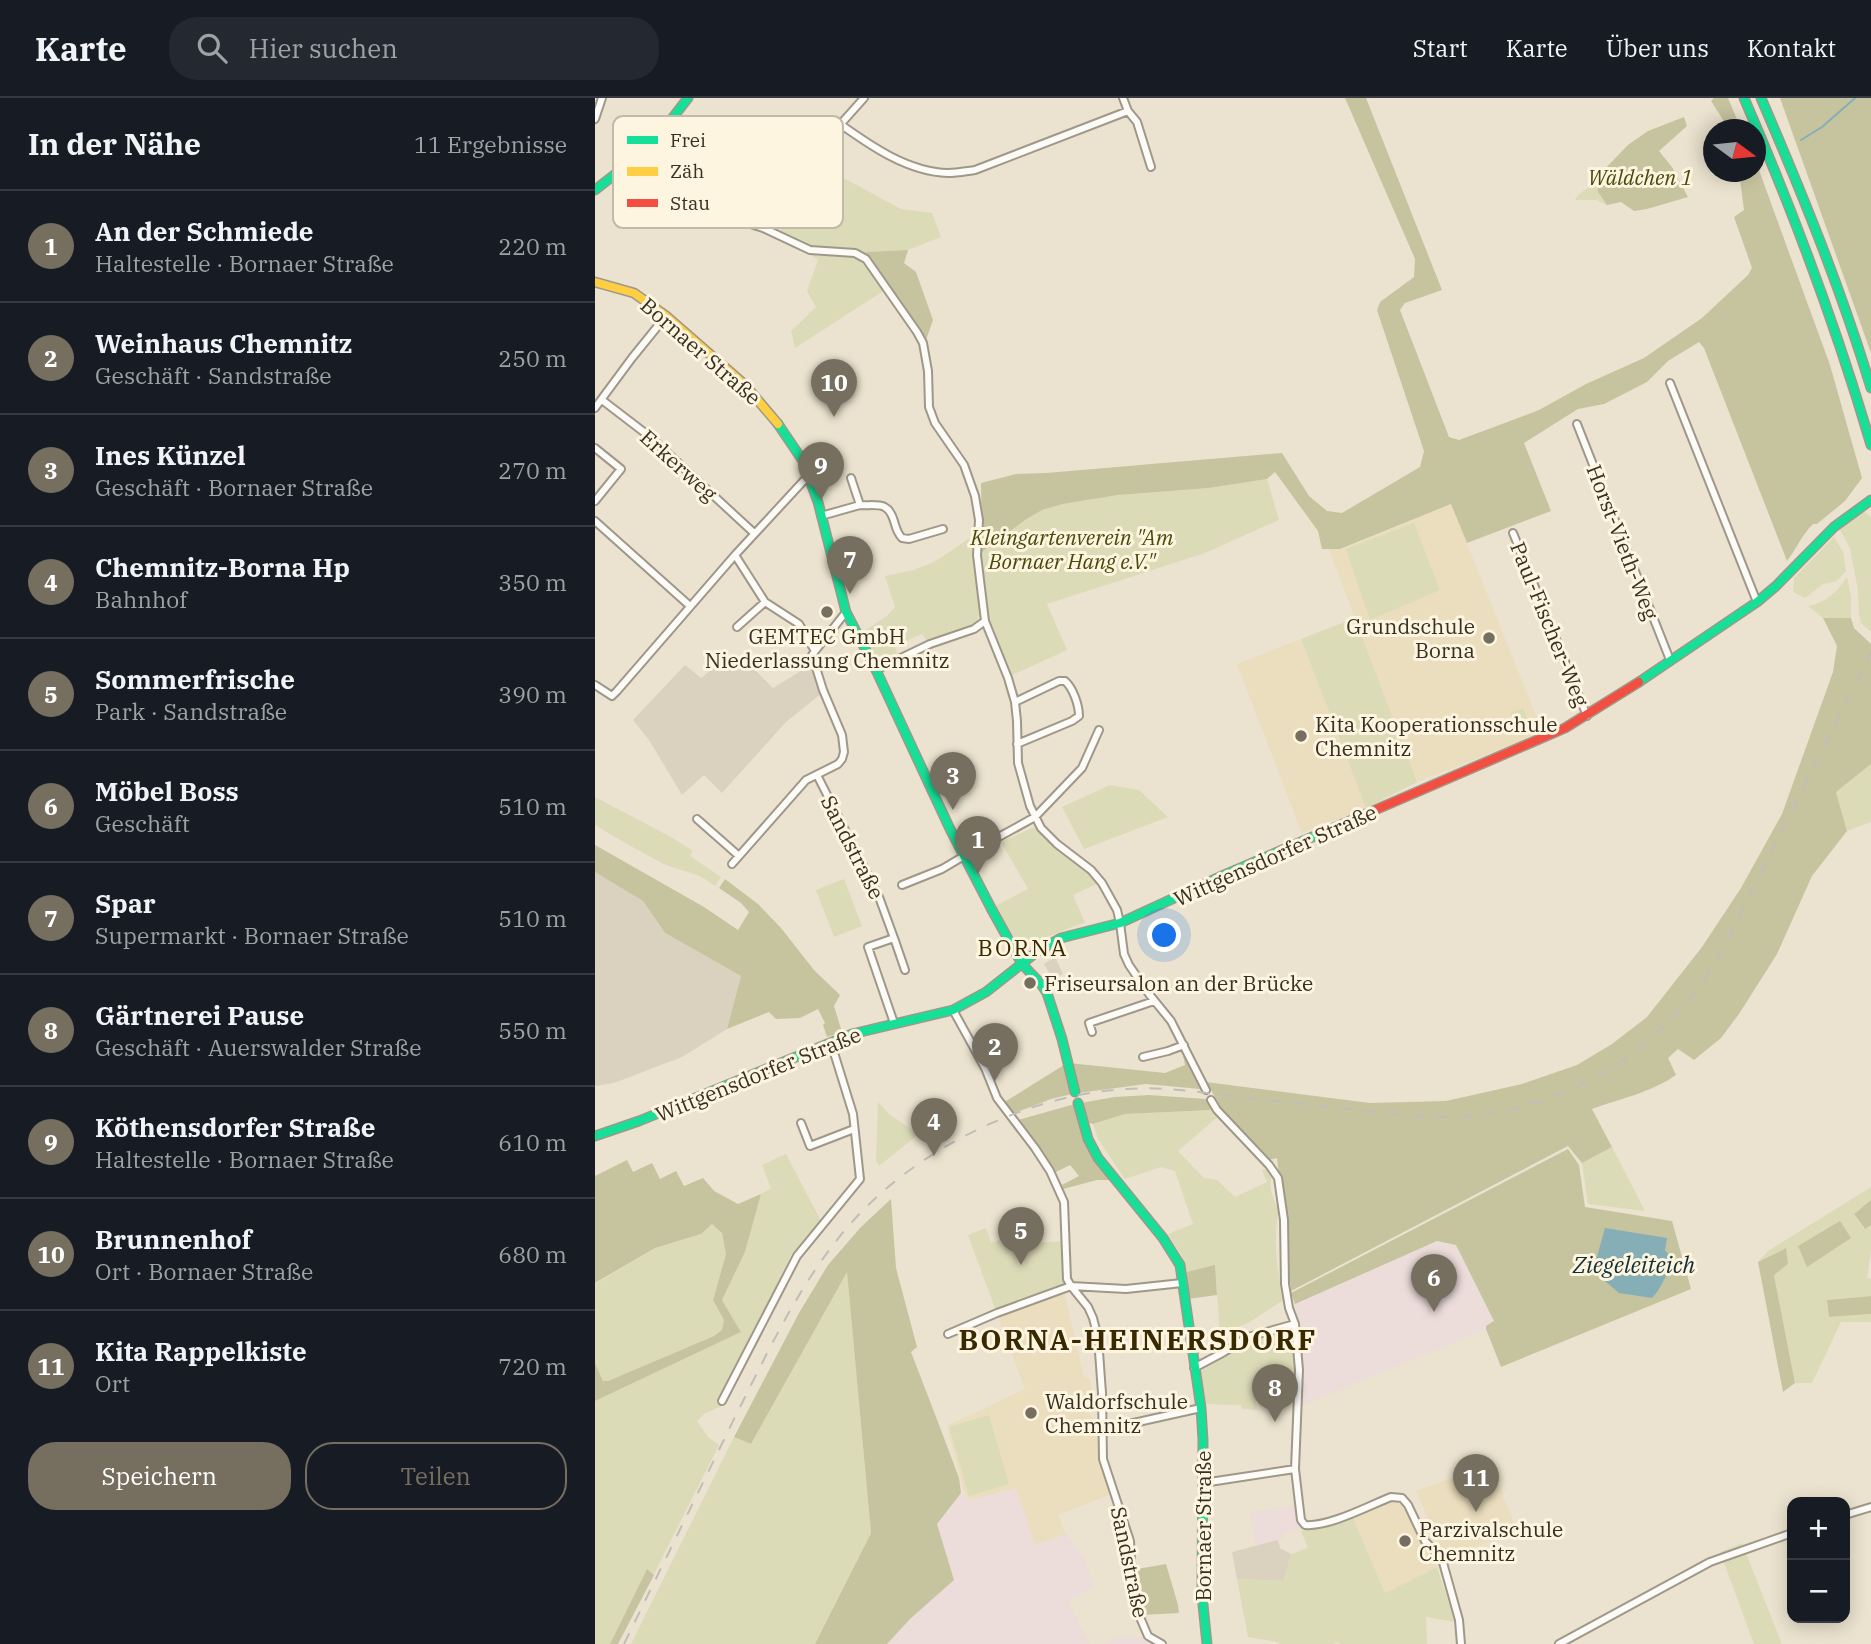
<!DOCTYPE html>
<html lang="de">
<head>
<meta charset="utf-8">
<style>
	body { margin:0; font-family:"IBM Plex Serif",serif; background:#242831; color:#f1f3f6 }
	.controls { position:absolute; right:21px; bottom:21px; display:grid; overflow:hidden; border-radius:14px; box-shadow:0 4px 18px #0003 }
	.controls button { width:63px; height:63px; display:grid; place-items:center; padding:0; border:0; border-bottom:2px solid #363941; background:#171b24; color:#f1f3f6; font:35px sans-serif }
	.compass { position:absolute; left:1108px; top:21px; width:63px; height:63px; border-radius:50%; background:#171b24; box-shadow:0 4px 18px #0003; rotate:105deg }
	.you { position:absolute; left:570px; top:838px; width:24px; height:24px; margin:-18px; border:5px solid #fff; border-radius:50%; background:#1a73e8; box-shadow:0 0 0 10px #1a73e833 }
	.badge { display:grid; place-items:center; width:46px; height:46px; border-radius:50%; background:#766f60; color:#fff; font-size:23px; font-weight:700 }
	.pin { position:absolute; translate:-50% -58px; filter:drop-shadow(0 2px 4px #0008) }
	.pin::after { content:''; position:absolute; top:37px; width:24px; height:21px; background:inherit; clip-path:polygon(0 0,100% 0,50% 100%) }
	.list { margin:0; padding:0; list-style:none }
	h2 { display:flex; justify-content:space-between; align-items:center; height:91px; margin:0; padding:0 28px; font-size:30px }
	h2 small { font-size:23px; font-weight:400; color:#9ea1a6 }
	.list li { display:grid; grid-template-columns:46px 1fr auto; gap:21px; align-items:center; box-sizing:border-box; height:112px; padding:0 28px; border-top:2px solid #363941 }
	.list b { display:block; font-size:26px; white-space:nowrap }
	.list p { margin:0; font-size:23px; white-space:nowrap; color:#9ea1a6 }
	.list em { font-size:23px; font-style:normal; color:#9ea1a6 }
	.actions { display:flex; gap:14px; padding:21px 28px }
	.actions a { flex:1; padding:16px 0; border:2px solid #766f60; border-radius:28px; text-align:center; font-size:24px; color:#766f60 }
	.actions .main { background:#766f60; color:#fff }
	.icon { flex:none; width:38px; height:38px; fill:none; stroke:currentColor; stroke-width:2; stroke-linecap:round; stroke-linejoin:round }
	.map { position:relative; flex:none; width:1276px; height:1546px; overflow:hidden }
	header { display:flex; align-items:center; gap:42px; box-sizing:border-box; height:98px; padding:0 35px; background:#171b24; border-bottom:2px solid #363941 }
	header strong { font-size:33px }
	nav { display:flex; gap:38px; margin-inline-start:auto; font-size:24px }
	.search { width:490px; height:63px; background:#242831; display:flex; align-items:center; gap:18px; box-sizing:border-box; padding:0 24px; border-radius:28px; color:#9ea1a6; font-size:26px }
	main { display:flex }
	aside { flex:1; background:#171b24 }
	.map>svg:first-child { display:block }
	.commercial { fill:#ecdcda }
	.industrial { fill:#dad2be }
	.built { fill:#ebdebe }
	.green { fill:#dcdbb8 }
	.forest { fill:#c6c49f; fill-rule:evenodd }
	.water { fill:#85aeb6 }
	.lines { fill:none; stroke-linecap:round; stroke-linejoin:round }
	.stream { stroke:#85aeb6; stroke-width:2 }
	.street-casing { stroke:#9f9889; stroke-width:10 }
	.fast-casing { stroke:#9f9889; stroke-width:11 }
	.slow-casing { stroke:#9f9889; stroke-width:11 }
	.jam-casing { stroke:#9f9889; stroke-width:11 }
	.street { stroke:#fcfbf8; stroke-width:6 }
	.fast { stroke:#16e098; stroke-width:8 }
	.slow { stroke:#ffcf43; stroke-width:8 }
	.jam { stroke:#f24e42; stroke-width:8 }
	.rail { stroke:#c0beb9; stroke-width:2; stroke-dasharray:12 12; stroke-linecap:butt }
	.poi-dot { fill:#766f60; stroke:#fef5e0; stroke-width:2.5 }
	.labels { text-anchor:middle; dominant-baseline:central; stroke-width:6; stroke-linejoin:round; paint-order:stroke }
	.park-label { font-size:21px; font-style:italic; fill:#484a0b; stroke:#fef5e0 }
	.street-label { font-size:21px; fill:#373124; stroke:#fef5e0 }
	.poi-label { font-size:21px; fill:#373124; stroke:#fef5e0; text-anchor:start }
	.neighbourhood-label { font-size:23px; letter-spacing:2px; fill:#382900; stroke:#fef5e0 }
	.water-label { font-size:23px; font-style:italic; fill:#102f38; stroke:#fef5e0 }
	.district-label { font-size:28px; font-weight:bold; letter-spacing:2px; fill:#382900; stroke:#fef5e0 }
	.key { fill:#fef5e0; stroke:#c2baa8; stroke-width:2 }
	.key-label { font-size:19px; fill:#373124 }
</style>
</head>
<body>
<header>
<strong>Karte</strong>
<div class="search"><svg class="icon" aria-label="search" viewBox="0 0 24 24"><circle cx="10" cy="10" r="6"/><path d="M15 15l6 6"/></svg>Hier suchen</div>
<nav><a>Start</a><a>Karte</a><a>Über uns</a><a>Kontakt</a></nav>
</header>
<main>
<aside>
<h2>In der Nähe<small>11 Ergebnisse</small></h2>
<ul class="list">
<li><span class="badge">1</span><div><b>An der Schmiede</b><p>Haltestelle · Bornaer Straße</p></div><em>220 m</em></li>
<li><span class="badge">2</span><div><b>Weinhaus Chemnitz</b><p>Geschäft · Sandstraße</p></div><em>250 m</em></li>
<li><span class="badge">3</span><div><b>Ines Künzel</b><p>Geschäft · Bornaer Straße</p></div><em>270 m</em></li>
<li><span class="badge">4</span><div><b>Chemnitz-Borna Hp</b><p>Bahnhof</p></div><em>350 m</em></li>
<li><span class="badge">5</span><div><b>Sommerfrische</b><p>Park · Sandstraße</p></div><em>390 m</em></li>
<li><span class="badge">6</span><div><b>Möbel Boss</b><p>Geschäft</p></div><em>510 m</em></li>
<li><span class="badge">7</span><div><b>Spar</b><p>Supermarkt · Bornaer Straße</p></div><em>510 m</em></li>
<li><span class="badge">8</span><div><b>Gärtnerei Pause</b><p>Geschäft · Auerswalder Straße</p></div><em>550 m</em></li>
<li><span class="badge">9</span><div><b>Köthensdorfer Straße</b><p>Haltestelle · Bornaer Straße</p></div><em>610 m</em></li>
<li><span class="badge">10</span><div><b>Brunnenhof</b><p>Ort · Bornaer Straße</p></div><em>680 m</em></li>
<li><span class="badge">11</span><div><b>Kita Rappelkiste</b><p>Ort</p></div><em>720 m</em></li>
</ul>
<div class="actions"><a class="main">Speichern</a><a>Teilen</a></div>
</aside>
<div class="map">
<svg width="1276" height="1546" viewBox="0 0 1276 1546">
	<rect width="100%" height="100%" fill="#ebe3cf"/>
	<!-- commercial -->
	<path class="commercial" d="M842 1143 861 1148 899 1224 891 1228V1231L708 1307V1266L705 1233 700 1206Z
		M421 1390 440 1447 471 1436 491 1463 498 1489 473 1503 495 1546H292L315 1521 342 1426 366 1395 375 1402Z
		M700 1408 706 1433 689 1434 688 1441 661 1448 655 1414Z
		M522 1539H550L562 1546H509Z"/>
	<!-- industrial -->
	<path class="industrial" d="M133 558 159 571 178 590 214 568 227 595 191 624 127 695 109 677 87 697 54 642 38 622 90 567 106 580Z
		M0 773 48 803 70 835 146 878 132 931 87 959 19 985 0 988Z
		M460 859 468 876 458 881 449 866Z
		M683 1442 685 1450 696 1456 689 1483 642 1481 637 1454Z"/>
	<!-- built -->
	<path class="built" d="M856 406 948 635 822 684 734 451H746Z
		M706 541 771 710 707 735 642 566Z
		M468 1189 489 1279 495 1282 498 1298 495 1305 493 1312 495 1318 502 1322 505 1360 514 1397 463 1417 471 1436 440 1447 421 1390 375 1402 370 1396 352 1328 430 1291 401 1213Z
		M896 1366 921 1431 888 1446 850 1459 821 1393Z
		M797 1402 807 1407 829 1449 838 1457 842 1469 790 1495 756 1415Z"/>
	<!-- green -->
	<path class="green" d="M243 77 306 111 337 115 346 139 313 152 272 154 293 190 200 250 196 233 221 209 212 193 223 162 184 133Z
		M1001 80 1003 94 1012 107 1001 102H980C987 90 993 94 1001 80Z
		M672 381 684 422 610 455 452 506 472 552 415 578 397 528 390 523 386 510 381 525 376 528 332 543 327 536 300 548 303 559 285 568 268 534 293 517 300 509 290 478 319 472 341 463 379 437 382 457 430 422 447 412 468 406 523 397 614 390Z
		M1268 413 1276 419V534L1266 525 1264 516 1263 493 1255 450 1245 432Z
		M819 425 845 492 775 522 751 451Z
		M1239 439 1248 454 1251 473 1242 483 1228 486 1210 500 1198 494 1199 480Z
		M1252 479 1256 498V520H1228L1213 508C1231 505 1242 494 1252 479Z
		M760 520 822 684 771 710 706 541Z
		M928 610 935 627 922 633 915 615Z
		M1276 666V724L1252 733 1241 694Z
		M515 687 544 692 573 719 489 751 467 709Z
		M0 699 76 739 98 753 95 758 126 779 120 788C101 773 90 775 69 766 46 754 22 741 0 727Z
		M439 729 504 785 478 797 490 825C467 831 446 844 424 847L400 808 433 791 406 744Z
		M249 781 267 828 239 839 221 792Z
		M283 1004 295 1017 324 1036 284 1068 281 1063Z
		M616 1012 625 1017 583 1053 609 1080 622 1082 640 1099 672 1084 667 1072 671 1071 677 1077C673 1090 678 1101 684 1112 678 1132 681 1181 690 1201L653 1225 625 1236 620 1168 592 1174 587 1158 573 1136 598 1126 580 1073 566 1069 530 1081 503 1041 498 1026 530 1016Z
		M1017 1049 1050 1113 993 1106 987 1065Z
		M191 1056 226 1123 196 1157 164 1222 170 1225 131 1306 109 1316 102 1323 113 1339 124 1347 59 1476 52 1471 15 1546H0V1303L146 1234 127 1202 150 1154 166 1096 176 1090 167 1067Z
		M1276 1089V1102L1259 1116 1269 1131 1276 1127V1153L1272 1180 1276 1181V1198L1232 1202 1234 1219 1276 1216V1224H1246L1217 1285H1200L1179 1176 1190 1150 1163 1164 1173 1153Z
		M117 1126 127 1135 131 1156 118 1202 130 1222 127 1232 119 1238 13 1283H8L0 1265V1186L60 1150 106 1136Z
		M391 1130 396 1145 430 1134 432 1146 466 1143 468 1189 401 1213 373 1137Z
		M252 1173 276 1435 220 1546H36L139 1339 156 1346Z
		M694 1231 699 1233 702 1277 658 1280 662 1312 647 1311 646 1307 611 1306 604 1274 632 1258 644 1247Z
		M394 1317 414 1386 374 1398 354 1329Z
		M756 1415 790 1495 842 1469 860 1524 831 1519 832 1546H745L742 1544 739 1546H684L683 1544 653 1539 642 1481 689 1483 696 1456 713 1450 706 1433Z
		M1147 1445 1187 1546H1159L1125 1454Z"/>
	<!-- forest -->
	<path class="forest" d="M750 0H771L847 192 810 205 805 212 854 339 864 342 944 312 991 286 1049 260 1107 220 1153 177 1157 170 1139 119 1149 112 1144 74H1160L1161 64 1235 267 1267 380 1250 403 1222 426H1218C1206 438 1202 450 1192 463L1109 250 1104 244 1073 263 1052 284 1009 306 983 311 929 345 956 413 872 445 856 406 745 451H727L723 433 680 374 672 381 614 390 523 397 468 406 447 412 430 422 387 454 386 385 421 376 451 375 687 355 714 398 732 413 747 415 825 369 829 353 782 212 785 204 819 179 820 161Z
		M1119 0H1133L1146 31H1134L1116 3Z
		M1185 0H1276V255Z
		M1089 19 1092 28 1064 53 1077 69 1093 99 1052 111 1039 113 1026 104 1012 107 1003 94 1001 80 1033 47 1053 33Z
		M313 152 309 165 321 174 338 222 331 242 293 190 271 154Z
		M1228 520H1256L1259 530 1276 546V666L1241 694 1252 733 1217 778 1182 856 1144 916 1126 940 1099 962 1083 951 1073 960 1081 977C1057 994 1025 1001 997 1011L1017 1049 987 1065 973 1048 696 1193 682 1060 674 1062 627 1011 616 992 551 986 483 995 474 965 570 975 590 967 586 947 603 983 775 1005 851 1003 927 986 982 967 1017 946 1052 919 1107 849 1146 790 1187 716 1238 574 1242 548Z
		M0 747 109 809 143 832 154 814 146 805 124 790 130 781 163 806 186 830 219 872 245 897 239 908 247 934 232 939 228 927 230 925 223 911 205 920 181 921 174 914 132 931 146 878 70 835 48 803 0 774Z
		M472 965 477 996 456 1001 417 1016 408 1005Z
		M554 997 611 1001 616 1012 530 1016 498 1026 491 1024 486 1005 520 999Z
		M480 1006 491 1043 519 1082H502L468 1091 467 1087 484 1078 475 1067 461 1074 423 1022Z
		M973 1051 984 1067 990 1109 1077 1123 1096 1191 906 1269 891 1231V1228L899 1223 861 1147 842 1143 700 1206 696 1195ZM1010 1130 1070 1152C1080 1164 1076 1167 1069 1179Z
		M32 1062 38 1074 57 1065 65 1081 81 1073 89 1088 108 1080 119 1093 143 1106 166 1096 150 1154 127 1202 146 1234 0 1303V1265L8 1283H13L119 1238 127 1232 129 1222 118 1202 131 1156 127 1135 117 1126 106 1136 60 1150 0 1185V1078Z
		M296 1101 301 1170 322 1249 316 1254 346 1332 364 1380 366 1395 342 1426 359 1482 315 1521 292 1546H220L276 1435 252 1174 156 1346 139 1339 204 1215 233 1167 266 1129Z
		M1276 1102V1127L1270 1131 1259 1116Z
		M1245 1123 1256 1140 1212 1169 1203 1148Z
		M1191 1150 1193 1166 1179 1177 1200 1285 1188 1294 1163 1164Z
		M620 1167 622 1197 593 1201 592 1174Z
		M1276 1198V1216L1234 1219 1232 1202Z
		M571 1466 583 1507 584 1515 547 1517 542 1471Z
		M52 1471 59 1477 23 1546H15Z"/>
	<!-- water -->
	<path class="water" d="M1010 1130 1072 1140 1070 1152 1076 1159 1077 1166C1070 1178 1067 1190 1057 1200L1024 1195 998 1173Z"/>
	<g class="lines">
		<!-- stream -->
		<path class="stream" d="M1206 42 1227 29 1260 0"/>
		<defs>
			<path id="street" d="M528 0 533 13 542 24 556 69
				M0 21 7 0
				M245 26C276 48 313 74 353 75 362 75 372 73 380 72L533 13
				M47 55 54 66 62 93 66 97 168 130 215 152 260 155 271 161 322 234 328 245 333 273 334 309 340 325 369 367 380 398 384 422 382 457 390 523 413 580 420 604 422 623 423 665 435 708 446 730 462 746 496 772 507 785 522 812 525 825 529 856 534 867 554 896 576 923 611 992
				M174 117 193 85 269 0
				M1075 285 1162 504
				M7 302 54 338 159 435
				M0 310 37 260 71 218
				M982 326 1075 562
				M0 350 26 371 0 403
				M256 380 265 407C283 408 293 403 299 423 301 430 302 435 307 440L314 441 348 431
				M226 418 265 407
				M0 423 95 508
				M918 435 992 618
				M140 457 170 504 204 526 220 553
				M142 529 170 504
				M281 572 335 546 379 531 390 523
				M0 587 17 598 22 593 140 457 214 377
				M420 604 464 583H470C478 590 484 607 484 618L477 623 422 646
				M222 677 284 799 299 840 273 849 299 925
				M102 721 144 758
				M137 766 211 682 243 666 247 661 249 654 247 637 228 592 217 557 251 514
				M307 787 347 771 369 758 440 719 487 670 504 632
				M299 840 310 872
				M358 912 390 970 402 1000 440 1050 455 1073 469 1104 472 1181 476 1188 493 1209 498 1220 503 1240 507 1295 508 1361 535 1443 538 1503 553 1538 567 1546
				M497 934 494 925 559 903
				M548 959 573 953 589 947
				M616 1002 622 1012 674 1067 683 1080 689 1122 690 1186 694 1210 700 1226 704 1272 700 1371 706 1422 710 1427C734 1429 773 1408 796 1399L807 1400 813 1407 830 1443 847 1461 864 1522 866 1546
				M206 1025 215 1048 259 1031
				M353 1236 402 1215 476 1188 531 1191 587 1185
				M599 1270 629 1254 653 1239 700 1226
				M127 1303 202 1158 265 1081 258 1016 236 945
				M507 1332 606 1310
				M608 1385 700 1371
				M1250 1417 1276 1409
				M964 1546 1115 1464 1197 1435"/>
			<path id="fast" d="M1149 0C1198 113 1241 228 1276 347
				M1166 0C1207 95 1246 191 1276 290
				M0 92 55 49 93 0
				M183 326 208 363 223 404 251 514 281 572 355 731 397 812 427 866 446 886 452 895 467 941 480 994
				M1044 584 1162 504 1181 488 1239 429 1276 402
				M483 1005 493 1041 503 1060 568 1140 585 1167 606 1310 608 1342 607 1497 612 1546
				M0 1038 44 1023 257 936 358 912 391 894 443 853 466 840 525 825 629 777 736 731"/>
			<path id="slow" d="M0 184 39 195 71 218 150 287 183 326"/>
			<path id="jam" d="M736 731 970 630 1044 584"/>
		</defs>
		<!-- street casing -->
		<use href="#street" class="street-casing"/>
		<!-- fast casing -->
		<use href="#fast" class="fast-casing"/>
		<!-- slow casing -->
		<use href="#slow" class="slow-casing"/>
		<!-- jam casing -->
		<use href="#jam" class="jam-casing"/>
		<!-- street -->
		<use href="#street" class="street"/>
		<!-- fast -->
		<use href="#fast" class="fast"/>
		<!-- slow -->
		<use href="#slow" class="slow"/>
		<!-- jam -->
		<use href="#jam" class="jam"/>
		<!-- rail -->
		<path class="rail" d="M29 1546C66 1470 103 1395 140 1319 180 1240 217 1157 284 1097 348 1039 446 995 532 991 573 988 614 996 655 1000 690 1004 726 1008 762 1012 793 1015 825 1020 856 1019 964 1016 1061 957 1120 866L1276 555"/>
	</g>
	<!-- markers -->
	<g class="poi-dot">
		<circle cx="232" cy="514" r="7"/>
		<circle cx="894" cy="540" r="7"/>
		<circle cx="706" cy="638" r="7"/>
		<circle cx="435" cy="885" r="7"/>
		<circle cx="436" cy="1315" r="7"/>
		<circle cx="810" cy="1443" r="7"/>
	</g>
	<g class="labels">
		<!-- park labels -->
		<g class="park-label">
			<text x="1045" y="79">Wäldchen 1</text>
			<text x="477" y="439">Kleingartenverein "Am<tspan x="477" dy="24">Bornaer Hang e.V."</tspan></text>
		</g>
		<!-- street labels -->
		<g class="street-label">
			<text transform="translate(106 253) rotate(41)">Bornaer Straße</text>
			<text transform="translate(84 367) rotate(42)">Erkerweg</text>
			<text transform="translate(1028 444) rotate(69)">Horst-Vieth-Weg</text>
			<text transform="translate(955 526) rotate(68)">Paul-Fischer-Weg</text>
			<text transform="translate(258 749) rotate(63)">Sandstraße</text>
			<text transform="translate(680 757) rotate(-24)">Wittgensdorfer Straße</text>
			<text transform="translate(163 976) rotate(-22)">Wittgensdorfer Straße</text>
			<text transform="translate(608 1428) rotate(-90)">Bornaer Straße</text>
			<text transform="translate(535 1464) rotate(78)">Sandstraße</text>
		</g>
		<!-- poi labels -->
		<g class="poi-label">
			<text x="880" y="528" text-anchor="end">Grundschule<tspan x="880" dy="24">Borna</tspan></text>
			<text x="232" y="538" text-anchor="middle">GEMTEC GmbH<tspan x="232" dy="24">Niederlassung Chemnitz</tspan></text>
			<text x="720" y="626">Kita Kooperationsschule<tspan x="720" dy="24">Chemnitz</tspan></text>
			<text x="449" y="885">Friseursalon an der Brücke</text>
			<text x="450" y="1303">Waldorfschule<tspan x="450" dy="24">Chemnitz</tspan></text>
			<text x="824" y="1431">Parzivalschule<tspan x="824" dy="24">Chemnitz</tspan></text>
		</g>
		<!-- neighbourhood labels -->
		<g class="neighbourhood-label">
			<text x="428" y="849">BORNA</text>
		</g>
		<!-- water labels -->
		<g class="water-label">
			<text x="1039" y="1166">Ziegeleiteich</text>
		</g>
		<!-- district labels -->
		<g class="district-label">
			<text x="543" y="1241">BORNA-HEINERSDORF</text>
		</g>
	</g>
	<!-- legend -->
	<rect x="18" y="18" width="230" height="112" rx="10" class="key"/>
	<rect x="32" y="38" width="31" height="8" fill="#16e098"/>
	<rect x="32" y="69" width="31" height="9" fill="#ffcf43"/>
	<rect x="32" y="101" width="31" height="8" fill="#f24e42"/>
	<g class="key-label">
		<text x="75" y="49">Frei</text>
		<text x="75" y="80">Zäh</text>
		<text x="75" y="112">Stau</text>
	</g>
</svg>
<div class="controls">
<button>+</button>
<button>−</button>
</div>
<svg class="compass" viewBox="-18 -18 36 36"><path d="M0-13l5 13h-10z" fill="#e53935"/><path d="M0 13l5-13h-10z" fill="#9ea1a6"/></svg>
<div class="you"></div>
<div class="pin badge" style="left:383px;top:776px">1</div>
<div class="pin badge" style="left:400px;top:983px">2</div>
<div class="pin badge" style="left:358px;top:712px">3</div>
<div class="pin badge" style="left:339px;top:1058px">4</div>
<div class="pin badge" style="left:426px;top:1167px">5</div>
<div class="pin badge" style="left:839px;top:1214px">6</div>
<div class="pin badge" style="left:255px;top:496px">7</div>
<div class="pin badge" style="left:680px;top:1324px">8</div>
<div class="pin badge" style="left:226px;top:402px">9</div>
<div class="pin badge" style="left:239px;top:319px">10</div>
<div class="pin badge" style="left:881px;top:1414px">11</div>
</div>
</main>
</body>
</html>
